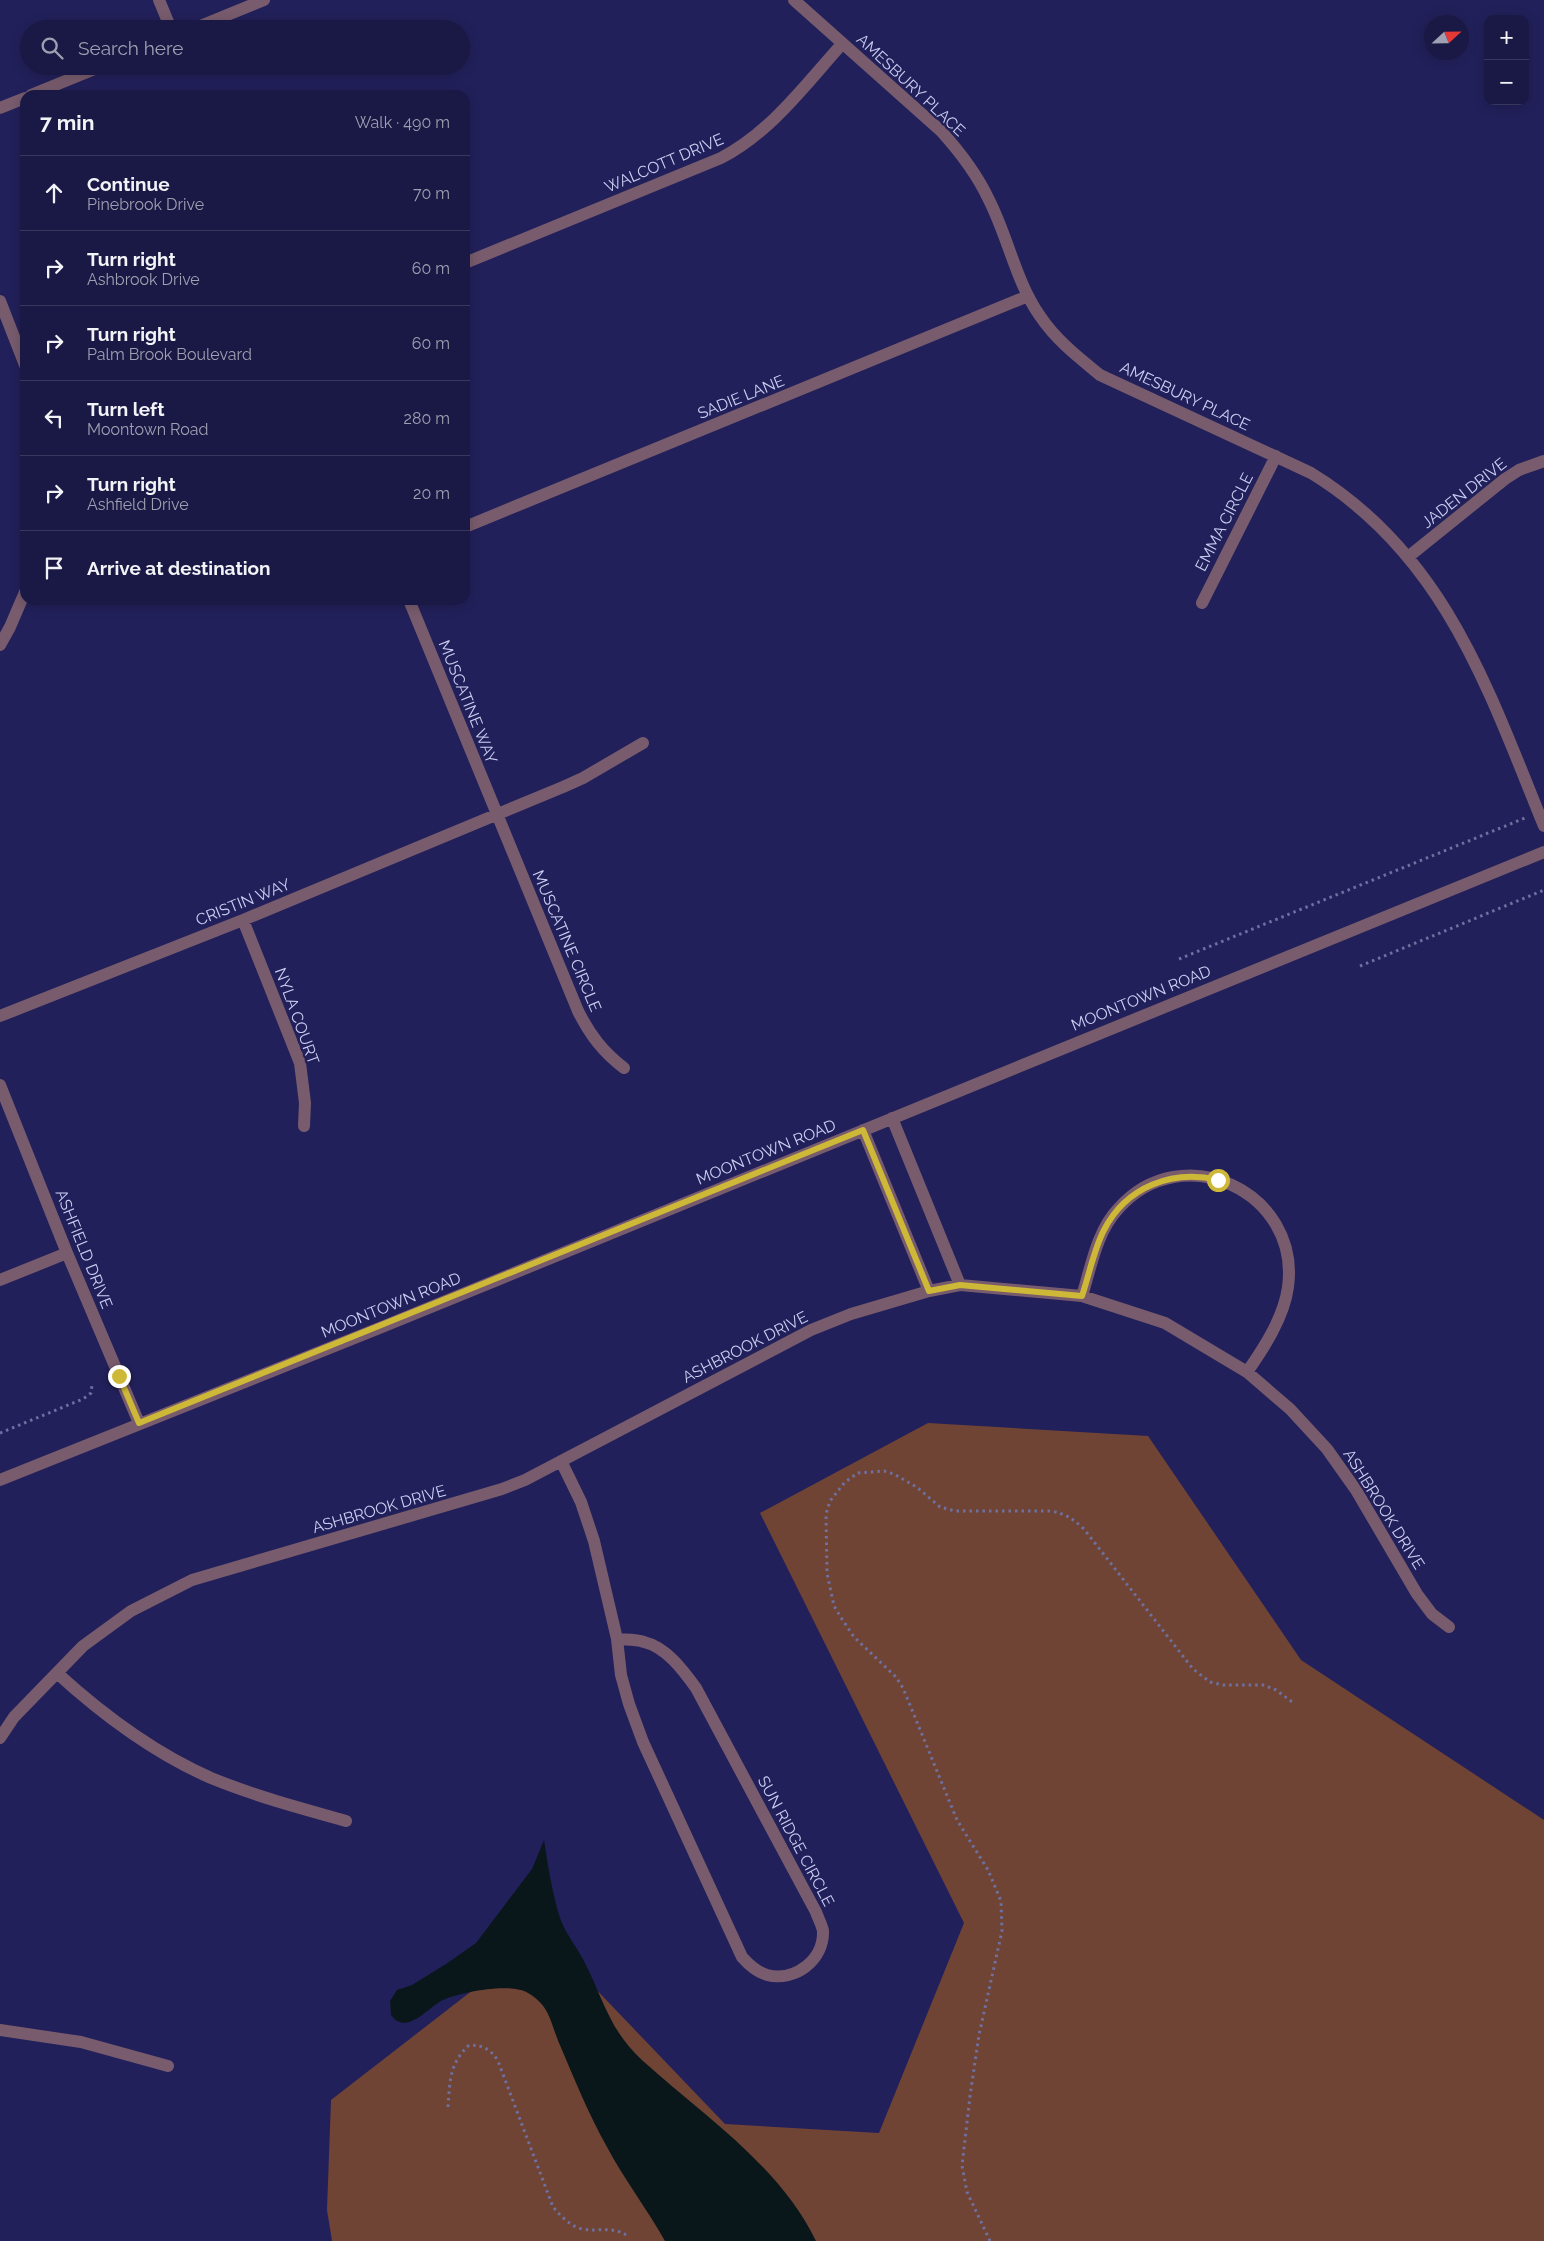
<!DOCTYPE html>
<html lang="en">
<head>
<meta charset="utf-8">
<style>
	body { margin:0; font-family:Raleway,sans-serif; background:#23214b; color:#f1f3f6 }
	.controls { position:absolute; right:15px; top:15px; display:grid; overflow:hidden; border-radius:10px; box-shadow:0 2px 12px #0003 }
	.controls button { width:45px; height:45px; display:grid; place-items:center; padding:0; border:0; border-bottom:1px solid #38375d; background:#1a1844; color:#f1f3f6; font:25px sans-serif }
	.compass { position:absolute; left:1424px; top:15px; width:45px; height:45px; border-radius:50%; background:#1a1844; box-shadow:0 2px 12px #0003; rotate:68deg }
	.stop { position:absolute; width:15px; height:15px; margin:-11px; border:4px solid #ceb837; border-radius:50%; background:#fff }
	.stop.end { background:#ceb837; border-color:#fff; box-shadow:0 1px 5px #0008 }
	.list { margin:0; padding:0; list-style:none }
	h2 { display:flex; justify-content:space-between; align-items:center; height:65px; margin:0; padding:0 20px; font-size:21px }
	h2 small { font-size:16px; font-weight:400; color:#9fa0b2 }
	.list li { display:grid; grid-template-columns:32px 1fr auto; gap:15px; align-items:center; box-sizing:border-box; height:75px; padding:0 20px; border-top:1px solid #38375d }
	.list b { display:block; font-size:19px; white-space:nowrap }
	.list p { margin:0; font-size:16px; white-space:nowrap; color:#9fa0b2 }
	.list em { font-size:16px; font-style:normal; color:#9fa0b2 }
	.icon { flex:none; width:28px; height:28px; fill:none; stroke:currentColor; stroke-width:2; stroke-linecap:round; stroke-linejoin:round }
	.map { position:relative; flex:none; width:1544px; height:2241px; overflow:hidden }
	.search { position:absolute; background:#1a1844; box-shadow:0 2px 12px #0003; left:20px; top:20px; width:450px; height:55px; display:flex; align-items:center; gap:12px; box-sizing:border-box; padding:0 18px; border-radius:28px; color:#9fa0b2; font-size:19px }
	.panel { position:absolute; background:#1a1844; box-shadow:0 2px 12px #0003; left:20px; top:90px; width:450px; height:515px; border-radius:15px }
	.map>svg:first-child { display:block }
	.green { fill:#704435 }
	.water { fill:#09171b }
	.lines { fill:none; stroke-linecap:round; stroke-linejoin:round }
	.path { stroke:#6f70a0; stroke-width:3; stroke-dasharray:2.5 4; stroke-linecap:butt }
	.minor { stroke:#785c6e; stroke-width:12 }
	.route { stroke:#ceb837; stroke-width:6 }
	.labels { text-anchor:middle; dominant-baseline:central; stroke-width:5; stroke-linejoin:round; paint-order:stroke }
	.street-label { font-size:16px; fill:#cacef2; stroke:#22205a }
</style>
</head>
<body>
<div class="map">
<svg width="1544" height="2241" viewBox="0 0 1544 2241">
	<rect width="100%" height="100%" fill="#22205a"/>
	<!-- green -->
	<path class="green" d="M928 1423 1148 1436 1301 1660 1544 1820V2241H332L327 2210 331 2100 544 1935 725 2124 879 2133 964 1923 760 1513Z"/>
	<!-- water -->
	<path class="water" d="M544 1840C548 1866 552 1892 560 1918 565 1933 577 1947 584 1961 604 2000 609 2030 643 2061 705 2117 778 2164 816 2241H665C647 2209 624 2179 607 2147 588 2113 574 2078 559 2043 550 2021 550 2006 528 1993 511 1982 460 1992 443 2000 429 2006 407 2037 391 2015L390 2001 397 1990 412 1985 446 1964 476 1943 532 1869Z"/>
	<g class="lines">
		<!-- path -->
		<path class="path" d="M1179 959 1525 818
			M1360 966 1544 890
			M0 1433 83 1399 91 1393 92 1385
			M448 2107C450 2081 449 2064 469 2045 482 2045 491 2049 498 2061L553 2207C561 2216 570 2226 582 2229 598 2232 612 2226 626 2235
			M990 2241 967 2192 962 2166 970 2096 979 2035 1002 1931 1001 1901 988 1870 957 1820 903 1688 896 1677 854 1637 842 1619 834 1606 827 1573 826 1514 830 1501 845 1482 858 1473 884 1471 894 1474 918 1488 940 1507 955 1511H1051C1066 1514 1073 1519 1084 1529L1193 1669 1210 1682 1223 1685H1263L1276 1690 1295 1704"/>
		<!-- minor -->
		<path class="minor" d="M159 0 171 29
			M794 0 941 131C960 152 977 174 989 200 1008 237 1016 282 1040 316 1056 340 1078 357 1100 375L1311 473C1445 555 1488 689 1544 826
			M193 29 264 0
			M31 95 102 66
			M0 108 25 98
			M465 263 721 158C771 132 805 85 842 44
			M0 301 25 365
			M465 527 1028 296
			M1408 557 1505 479 1519 470 1544 461
			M409 600 578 1011C590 1035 603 1052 624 1068
			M1202 603 1276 456
			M0 645 10 627 25 592
			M243 920 300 1063 305 1103 304 1126
			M0 1016 243 920 563 787 583 778 643 743
			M0 1085 67 1253 139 1423
			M892 1118 960 1285
			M863 1130 929 1291
			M0 1280 67 1253
			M1082 1296C1091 1267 1097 1231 1118 1209 1182 1136 1301 1192 1288 1287 1284 1317 1264 1348 1247 1372
			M561 1461 581 1502 594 1541 617 1639
			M0 1480 382 1327 1544 852
			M617 1639C625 1640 635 1639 644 1642 666 1647 683 1670 696 1688L816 1912C818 1918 822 1925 823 1931 824 1960 795 1982 767 1975 757 1972 749 1965 742 1957L643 1742 629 1704 621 1675Z
			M57 1673C103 1715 154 1753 211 1778 255 1796 300 1808 346 1821
			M0 1738 14 1717 83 1646 131 1611 192 1580 502 1489 525 1480 811 1330 851 1314 929 1291 960 1285 1082 1296 1165 1323 1247 1372 1290 1409 1327 1449 1356 1490 1417 1594 1432 1614 1449 1627
			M0 2030 81 2042 168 2066"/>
	</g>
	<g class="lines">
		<!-- route -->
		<path class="route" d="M119 1376 139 1423 863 1130 929 1291 960 1285 1082 1296C1089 1275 1094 1249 1104 1230 1126 1187 1172 1169 1218 1180"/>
	</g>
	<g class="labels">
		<!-- street labels -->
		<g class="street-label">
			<text transform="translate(911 85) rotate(43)">AMESBURY PLACE</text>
			<text transform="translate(664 163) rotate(-23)">WALCOTT DRIVE</text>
			<text transform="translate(1185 396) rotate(25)">AMESBURY PLACE</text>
			<text transform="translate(741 397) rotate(-22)">SADIE LANE</text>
			<text transform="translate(1464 493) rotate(-38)">JADEN DRIVE</text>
			<text transform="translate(1224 522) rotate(-63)">EMMA CIRCLE</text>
			<text transform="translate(468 702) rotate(68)">MUSCATINE WAY</text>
			<text transform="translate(243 902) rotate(-22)">CRISTIN WAY</text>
			<text transform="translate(567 941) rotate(67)">MUSCATINE CIRCLE</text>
			<text transform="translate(1141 998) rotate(-22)">MOONTOWN ROAD</text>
			<text transform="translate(297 1016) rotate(70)">NYLA COURT</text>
			<text transform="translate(766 1152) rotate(-22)">MOONTOWN ROAD</text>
			<text transform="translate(84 1249) rotate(68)">ASHFIELD DRIVE</text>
			<text transform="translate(391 1305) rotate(-22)">MOONTOWN ROAD</text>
			<text transform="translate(745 1347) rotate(-27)">ASHBROOK DRIVE</text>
			<text transform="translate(379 1509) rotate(-16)">ASHBROOK DRIVE</text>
			<text transform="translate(1384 1509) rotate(58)">ASHBROOK DRIVE</text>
			<text transform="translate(796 1841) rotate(62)">SUN RIDGE CIRCLE</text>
		</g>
	</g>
</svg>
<div class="controls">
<button>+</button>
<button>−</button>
</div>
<svg class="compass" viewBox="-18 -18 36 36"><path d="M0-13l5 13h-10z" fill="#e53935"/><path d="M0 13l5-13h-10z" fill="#9fa0b2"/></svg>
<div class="stop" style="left:1218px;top:1180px"></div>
<div class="stop end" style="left:119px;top:1376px"></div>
<div class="search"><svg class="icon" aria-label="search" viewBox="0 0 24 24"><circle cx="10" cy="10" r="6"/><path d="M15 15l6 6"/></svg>Search here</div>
<section class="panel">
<h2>7 min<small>Walk · 490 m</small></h2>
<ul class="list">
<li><svg class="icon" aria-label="ahead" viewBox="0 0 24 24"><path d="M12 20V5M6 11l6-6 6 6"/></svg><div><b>Continue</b><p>Pinebrook Drive</p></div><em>70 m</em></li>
<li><svg class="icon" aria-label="right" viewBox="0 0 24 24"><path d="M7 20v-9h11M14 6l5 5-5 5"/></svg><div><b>Turn right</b><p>Ashbrook Drive</p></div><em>60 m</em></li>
<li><svg class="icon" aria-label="right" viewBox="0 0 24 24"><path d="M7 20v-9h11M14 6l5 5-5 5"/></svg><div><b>Turn right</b><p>Palm Brook Boulevard</p></div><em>60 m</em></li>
<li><svg class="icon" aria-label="left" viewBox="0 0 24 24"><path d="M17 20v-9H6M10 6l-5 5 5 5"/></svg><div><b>Turn left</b><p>Moontown Road</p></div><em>280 m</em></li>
<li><svg class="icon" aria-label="right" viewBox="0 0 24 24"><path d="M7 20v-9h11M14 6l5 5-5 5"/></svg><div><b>Turn right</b><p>Ashfield Drive</p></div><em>20 m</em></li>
<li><svg class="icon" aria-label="arrive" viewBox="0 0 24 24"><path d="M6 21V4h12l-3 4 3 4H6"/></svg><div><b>Arrive at destination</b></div></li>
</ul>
</section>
</div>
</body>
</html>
